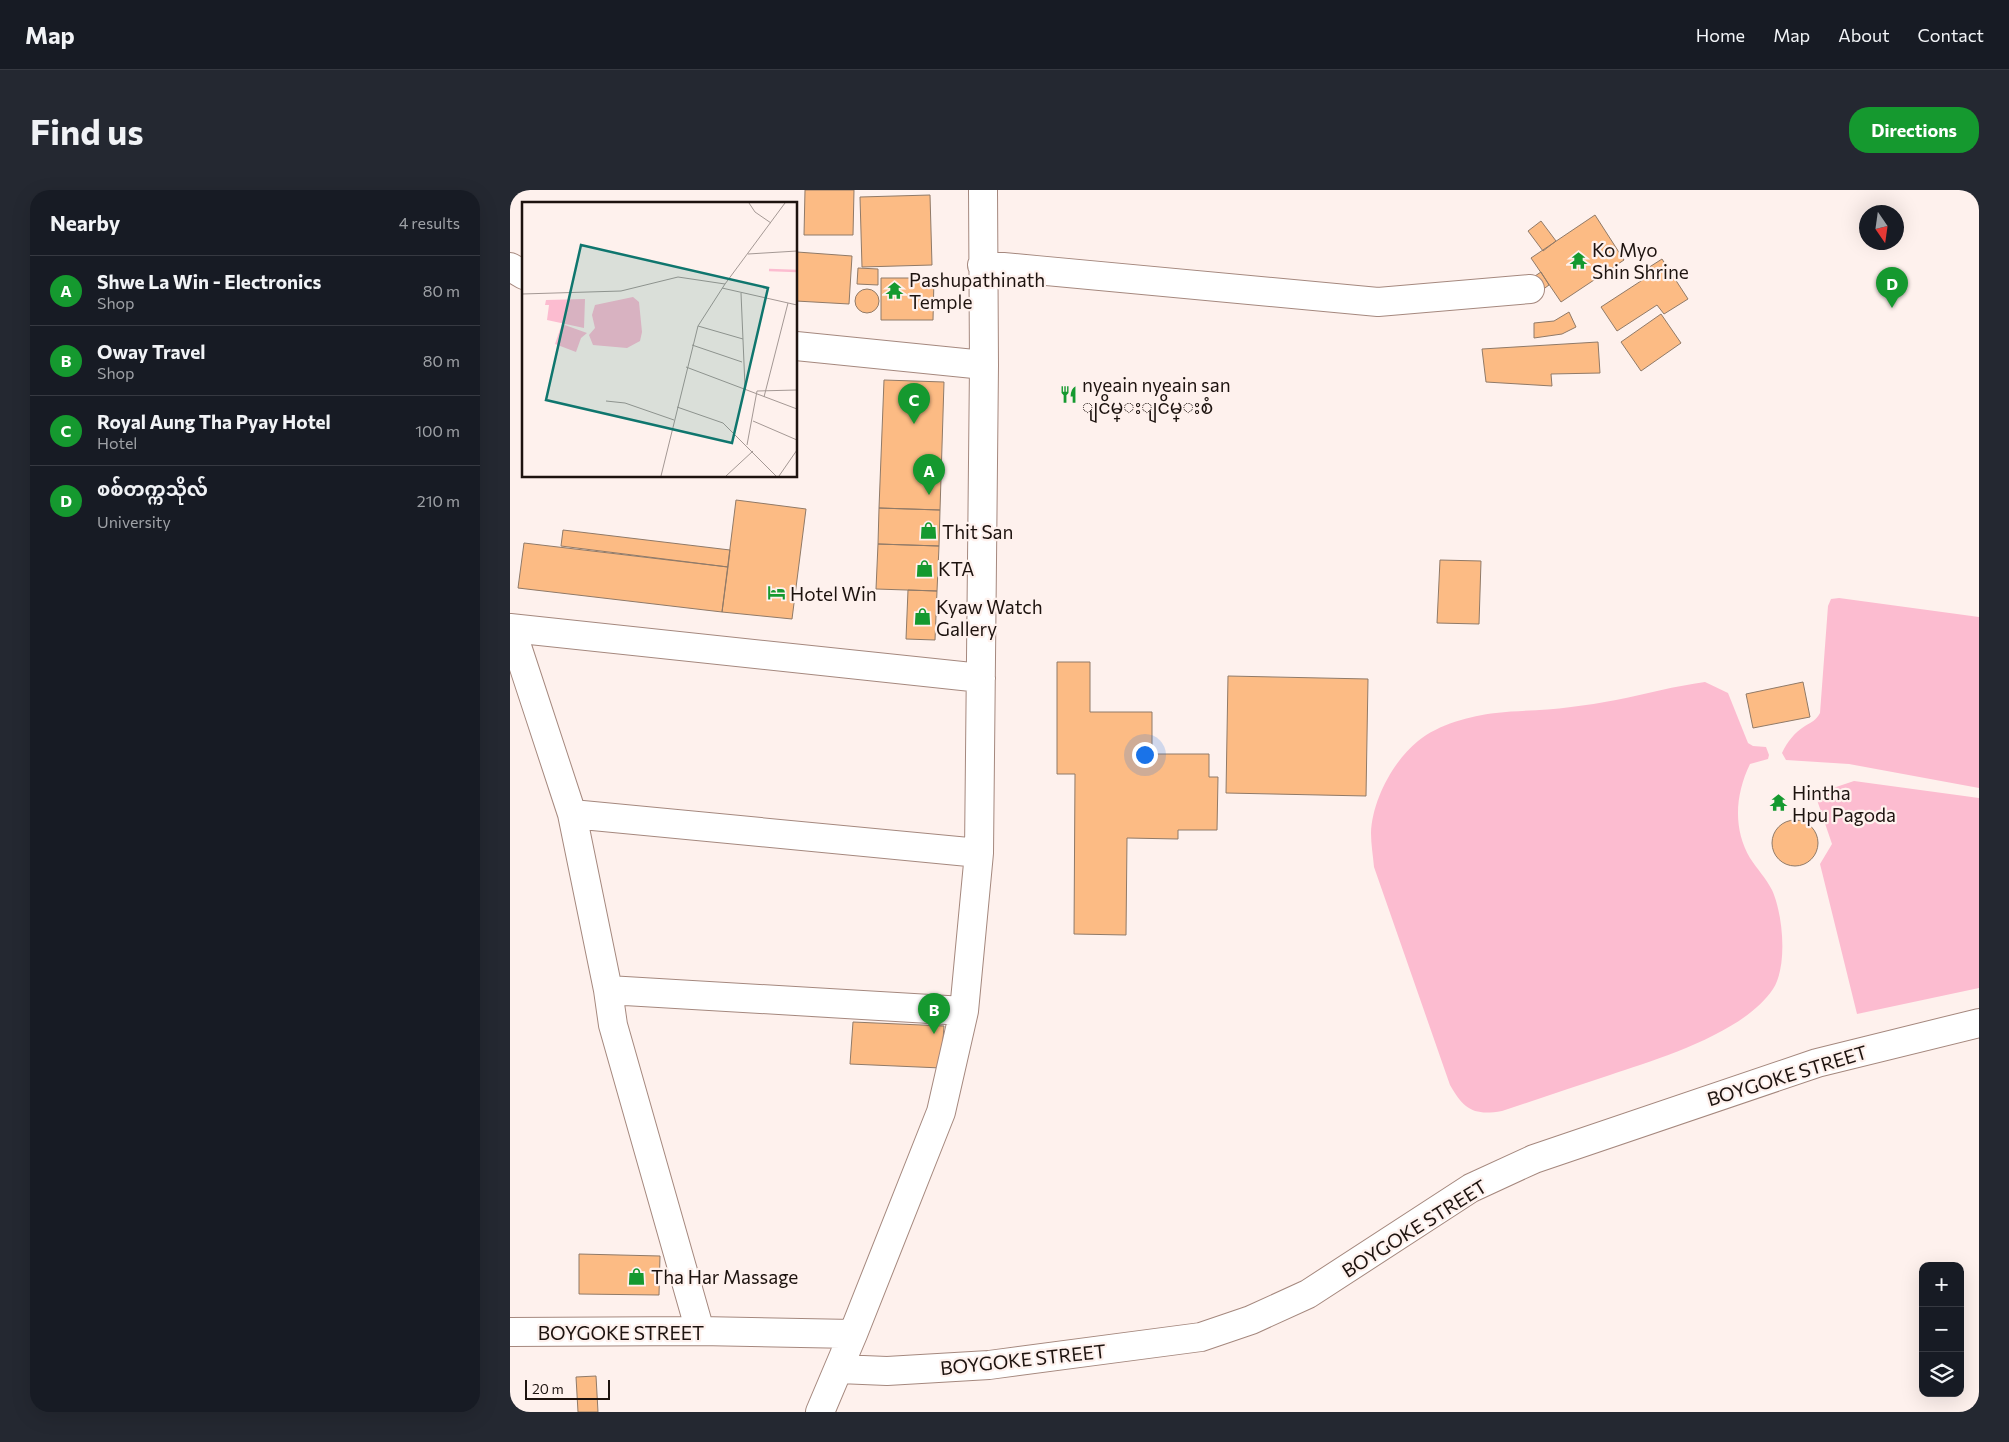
<!DOCTYPE html>
<html lang="en">
<head>
<meta charset="utf-8">
<style>
	body { margin:0; font-family:Commissioner,"Noto Sans Myanmar",sans-serif; background:#242831; color:#f1f3f6 }
	.controls { position:absolute; right:15px; bottom:15px; display:grid; overflow:hidden; border-radius:10px; box-shadow:0 5px 20px #0002 }
	.controls button { width:45px; height:45px; display:grid; place-items:center; padding:0; border:0; border-bottom:1px solid #363941; background:#171b24; color:#f1f3f6; font:25px sans-serif }
	.compass { position:absolute; left:1349px; top:15px; width:45px; height:45px; border-radius:50%; background:#171b24; box-shadow:0 5px 20px #0002; rotate:167deg }
	.scale { position:absolute; left:15px; bottom:12px; width:85px; box-sizing:border-box; padding-left:5px; border:2px solid #1d130f; border-top:0; font-size:14px; line-height:18px; white-space:nowrap; color:#1d130f; -webkit-text-stroke:4px #fef1ed; paint-order:stroke }
	.you { position:absolute; left:634px; top:564px; width:18px; height:18px; margin:-12px; border:4px solid #fff; border-radius:50%; background:#1a73e8; box-shadow:0 0 0 8px #1a73e833 }
	.badge { display:grid; place-items:center; width:32px; height:32px; border-radius:50%; background:#15992f; color:#fff; font-size:16px; font-weight:700 }
	.pin { position:absolute; translate:-50% -41px; filter:drop-shadow(0 1px 2px #0008) }
	.pin::after { content:''; position:absolute; top:26px; width:18px; height:15px; background:inherit; clip-path:polygon(0 0,100% 0,50% 100%) }
	.list { margin:0; padding:0; list-style:none }
	h2 { display:flex; justify-content:space-between; align-items:center; height:65px; margin:0; padding:0 20px; font-size:21px }
	h2 small { font-size:16px; font-weight:400; color:#9ea1a6 }
	.list li { display:grid; grid-template-columns:32px 1fr auto; gap:15px; align-items:center; box-sizing:border-box; height:70px; padding:0 20px; border-top:1px solid #363941 }
	.list b { display:block; font-size:19px; white-space:nowrap }
	.list p { margin:0; font-size:16px; white-space:nowrap; color:#9ea1a6 }
	.list em { font-size:16px; font-style:normal; color:#9ea1a6 }
	.icon { flex:none; width:28px; height:28px; fill:none; stroke:currentColor; stroke-width:2; stroke-linecap:round; stroke-linejoin:round }
	.map { position:relative; flex:none; width:1469px; height:1222px; overflow:hidden; border-radius:20px }
	header { display:flex; align-items:center; gap:30px; box-sizing:border-box; height:70px; padding:0 25px; background:#171b24; border-bottom:1px solid #363941 }
	header strong { font-size:24px }
	nav { display:flex; gap:28px; margin-inline-start:auto; font-size:18px }
	.intro { display:flex; align-items:center; justify-content:space-between; box-sizing:border-box; height:120px; padding:0 30px }
	h1 { margin:0; font-size:35px }
	.button { padding:12px 22px; border-radius:20px; background:#15992f; color:#fff; font-size:18px; font-weight:700 }
	main { display:flex; gap:30px; padding:0 30px }
	aside { flex:1; background:#171b24; border-radius:20px; box-shadow:0 5px 20px #0002 }
	.map>svg:first-child { display:block }
	.water { fill:#fcbcd0 }
	.building { fill:#fcbb84; stroke:#907a68 }
	.lines { fill:none; stroke-linecap:round; stroke-linejoin:round }
	.minor-casing { stroke:#a5887e; stroke-width:30 }
	.minor { stroke:#fff; stroke-width:28 }
	.labels { text-anchor:middle; dominant-baseline:central; stroke-width:4.5; stroke-linejoin:round; paint-order:stroke }
	.poi-label { font-size:19px; fill:#1d130f; stroke:#fef1ed; text-anchor:start }
	.street-label { font-size:19px; fill:#1d130f; stroke:#fef1ed }
	.inset-river { fill:none; stroke:#fcbcd0; stroke-width:2.5 }
	.inset-road { fill:none; stroke:#a49894; stroke-width:1 }
	.view { fill:#0f766e; fill-opacity:0.15; stroke:#0f766e; stroke-width:2.5 }
	.inset-edge { fill:none; stroke:#1d130f; stroke-width:2.5 }
</style>
</head>
<body>
<header>
<strong>Map</strong>
<nav><a>Home</a><a>Map</a><a>About</a><a>Contact</a></nav>
</header>
<div class="intro"><h1>Find us</h1><a class="button">Directions</a></div>
<main>
<aside>
<h2>Nearby<small>4 results</small></h2>
<ul class="list">
<li><span class="badge">A</span><div><b>Shwe La Win - Electronics</b><p>Shop</p></div><em>80 m</em></li>
<li><span class="badge">B</span><div><b>Oway Travel</b><p>Shop</p></div><em>80 m</em></li>
<li><span class="badge">C</span><div><b>Royal Aung Tha Pyay Hotel</b><p>Hotel</p></div><em>100 m</em></li>
<li><span class="badge">D</span><div><b>စစ်‌တက္ကသိုလ်</b><p>University</p></div><em>210 m</em></li>
</ul>
</aside>
<div class="map">
<svg width="1469" height="1222" viewBox="0 0 1469 1222">
	<rect width="100%" height="100%" fill="#fef1ed"/>
	<!-- water -->
	<path class="water" d="M1329 408 1469 427V598L1339 574 1276 570 1272 563C1277 552 1285 542 1295 536 1302 532 1306 530 1310 523L1318 416 1321 409Z
		M1195 492 1218 503 1238 553 1243 556 1256 557 1259 565 1258 569 1240 574C1225 605 1223 639 1240 668 1247 679 1256 688 1262 700 1273 724 1278 776 1263 799 1234 843 1148 869 1100 885 1064 897 1028 909 992 921 963 926 954 919 940 895L864 677C863 666 861 654 861 643 862 611 883 571 908 551 929 534 960 526 986 523 1011 520 1036 521 1061 517 1076 515 1091 513 1106 510 1136 504 1165 496 1195 492Z
		M1344 591 1469 608V798L1347 824 1310 674 1322 654 1305 604Z"/>
	<!-- building -->
	<path class="building" d="M295 0H344L343 45H294Z
		M420 5 422 75 352 77 350 7Z
		M1085 25 1114 70 1051 112 1021 68Z
		M1031 31 1046 51 1033 61 1018 41Z
		M287 62 342 66 339 114 286 111Z
		M1152 69 1178 109 1154 124 1147 115 1107 141 1091 117 1134 89 1130 83Z
		M348 78 368 79V95L347 94Z
		M1031 82 1039 95 1024 106 1016 92Z
		M371 88H424L423 130H371Z
		M345 111a12 12 0 1 1 24 0a12 12 0 1 1-24 0Z
		M1059 122 1066 137 1052 144 1024 148V133L1044 131Z
		M1151 124 1171 153 1131 181 1111 152Z
		M1088 152 1090 183 1041 184 1042 196 976 192 972 159Z
		M374 190 434 192 430 320 369 318Z
		M226 310 296 319 282 429 212 422Z
		M369 318 430 320 429 356 368 354Z
		M53 340 220 360 218 377 51 356Z
		M14 353 218 377 212 422 8 398Z
		M368 354 429 356 427 401 366 399Z
		M930 370 971 371 969 434 927 433Z
		M398 400 427 401 425 450 396 449Z
		M547 472H580V522H642V564H699V587H708L707 640H668V649L617 648 616 745 564 744 565 584H547Z
		M718 486 858 489 856 606 716 603Z
		M1293 492 1300 527 1243 538 1236 504Z
		M1262 653a23 23 0 1 1 46 0a23 23 0 1 1-46 0Z
		M343 832 434 836 431 878 340 874Z
		M69 1064 150 1066 149 1105 69 1104Z
		M86 1186 88 1222H68L66 1187Z"/>
	<g class="lines">
		<defs>
			<path id="minor" d="M472 75 868 112 1020 99
				M0 77 14 85
				M286 156 474 175
				M0 438 471 488
				M1 438 62 624 98 800 103 835 190 1141
				M62 624 469 663
				M98 800 454 821
				M0 1142 190 1141 343 1144
				M329 1179 377 1181 479 1175 691 1147 741 1130 798 1104 961 998 1024 969 1307 873 1469 833
				M310 1222 343 1144 431 922 454 821 469 663 474 175 473 0"/>
		</defs>
		<!-- minor casing -->
		<use href="#minor" class="minor-casing"/>
		<!-- minor -->
		<use href="#minor" class="minor"/>
	</g>
	<!-- icons -->
	<defs>
		<symbol id="temple-bare" viewBox="-9 -9 18 18"><path d="M0-6L5-2H3V0L6.5 2.5H4V6H1.5V3h-3V6H-4V2.5H-6.5L-3 0V-2H-5Z" fill="#15992f" stroke="#fef1ed" stroke-width="2.5" paint-order="stroke"/></symbol>
		<symbol id="restaurant-bare" viewBox="-9 -9 18 18"><path d="M-5-6h1v4h1v-4h1v4h1v-4h1v5L-1.5 .5V6h-2V.5L-5-1ZM5-6V6H3V1.5H1.5Q1.5-4 5-6Z" fill="#15992f" stroke="#fef1ed" stroke-width="2.5" paint-order="stroke"/></symbol>
		<symbol id="shop-bare" viewBox="-9 -9 18 18"><path d="M-5-2.5h2.3a2.7 3.5 0 0 1 5.4 0H5L5.5 6h-11ZM-1.5-2.5h3a1.5 2.3 0 0 0-3 0Z" fill="#15992f" stroke="#fef1ed" stroke-width="2.5" paint-order="stroke"/></symbol>
		<symbol id="hotel-bare" viewBox="-9 -9 18 18"><path d="M-6-4.5h1.5V1H6V5H4.5V3h-9V5H-6ZM-4 0a1.8 1.8 0 1 1 3.6 0ZM.5 0V-2.5h3Q6-2.5 6 0Z" fill="#15992f" stroke="#fef1ed" stroke-width="2.5" paint-order="stroke"/></symbol>
	</defs>
	<g fill-rule="evenodd">
		<use href="#temple-bare" x="1056" y="58" width="25" height="25"/>
		<use href="#temple-bare" x="372" y="88" width="25" height="25"/>
		<use href="#restaurant-bare" x="546" y="192" width="25" height="25"/>
		<use href="#shop-bare" x="406" y="328" width="25" height="25"/>
		<use href="#shop-bare" x="402" y="366" width="25" height="25"/>
		<use href="#hotel-bare" x="254" y="390" width="25" height="25"/>
		<use href="#shop-bare" x="400" y="414" width="25" height="25"/>
		<use href="#temple-bare" x="1256" y="600" width="25" height="25"/>
		<use href="#shop-bare" x="114" y="1074" width="25" height="25"/>
	</g>
	<g class="labels">
		<!-- poi labels -->
		<g class="poi-label">
			<text x="1082" y="59">Ko Myo<tspan x="1082" dy="22">Shin Shrine</tspan></text>
			<text x="399" y="89">Pashupathinath<tspan x="399" dy="22">Temple</tspan></text>
			<text x="572" y="194">nyeain nyeain san<tspan x="572" dy="22">ျငိမ္းျငိမ္းစံ</tspan></text>
			<text x="432" y="341">Thit San</text>
			<text x="428" y="378">KTA</text>
			<text x="280" y="403">Hotel Win</text>
			<text x="426" y="416">Kyaw Watch<tspan x="426" dy="22">Gallery</tspan></text>
			<text x="1282" y="602">Hintha<tspan x="1282" dy="22">Hpu Pagoda</tspan></text>
			<text x="141" y="1086">Tha Har Massage</text>
		</g>
		<!-- street labels -->
		<g class="street-label">
			<text transform="translate(1277 885) rotate(-17)">BOYGOKE STREET</text>
			<text transform="translate(904 1038) rotate(-32)">BOYGOKE STREET</text>
			<text x="111" y="1142">BOYGOKE STREET</text>
			<text transform="translate(513 1169) rotate(-6)">BOYGOKE STREET</text>
		</g>
	</g>
	<!-- overview -->
	<g transform="translate(12 12)">
		<rect width="275" height="275" fill="#fef1ed"/>
		<path d="M111 95 117 100 120 130 118 139 105 146 71 143 67 133 73 126 70 113 73 103ZM63 97 62 126 25 118 27 103H23L24 98ZM40 122 65 131 59 136 54 150 33 142Z" fill="#fcbcd0"/>
		<path class="inset-river" d="M247 68 275 69"/>
		<path class="inset-road" d="M227 1 233 10 249 21M226 52 275 49M200 86 275 103M219 91 223 185M0 92 99 89 156 75 203 82M176 124 221 137M170 143 220 160M164 165 275 207M242 195 266 101M84 199 103 201 152 218M155 205 201 221 254 274M231 219 275 238M225 243 235 189 275 188M139 274 176 124 203 82 263 1M204 274 231 249M257 274 275 248"/>
		<path class="view" d="M59 43 246 86 210 241 24 198Z"/>
		<rect width="275" height="275" class="inset-edge"/>
	</g>
</svg>
<div class="controls">
<button>+</button>
<button>−</button>
<button><svg class="icon" aria-label="layers" viewBox="0 0 24 24"><path d="M12 4l9 5-9 5-9-5zM3 14l9 5 9-5"/></svg></button>
</div>
<svg class="compass" viewBox="-18 -18 36 36"><path d="M0-13l5 13h-10z" fill="#e53935"/><path d="M0 13l5-13h-10z" fill="#9ea1a6"/></svg>
<div class="scale">20 m</div>
<div class="you"></div>
<div class="pin badge" style="left:419px;top:305px">A</div>
<div class="pin badge" style="left:424px;top:844px">B</div>
<div class="pin badge" style="left:404px;top:234px">C</div>
<div class="pin badge" style="left:1382px;top:118px">D</div>
</div>
</main>
</body>
</html>
